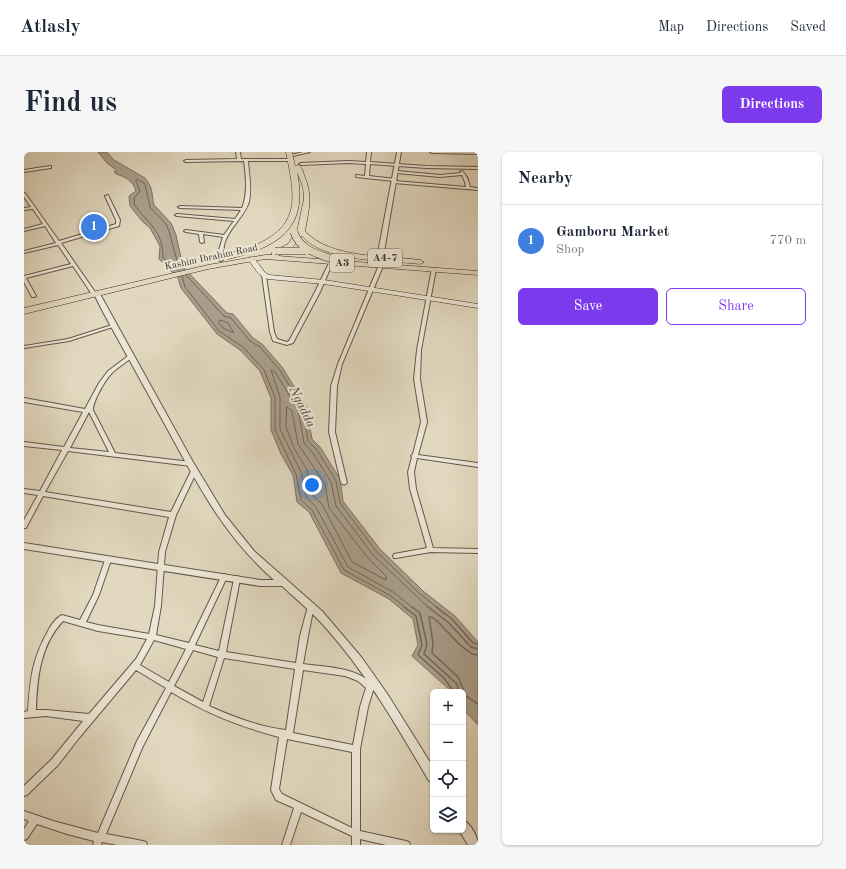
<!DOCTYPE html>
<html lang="en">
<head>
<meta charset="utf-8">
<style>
	body { margin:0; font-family:"Old Standard TT",serif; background:#f6f6f7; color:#1f2937 }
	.controls { position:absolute; right:12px; bottom:12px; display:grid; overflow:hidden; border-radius:6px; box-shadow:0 1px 3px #0004 }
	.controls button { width:36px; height:36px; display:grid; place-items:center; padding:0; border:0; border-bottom:1px solid #e0e1e3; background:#fff; color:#1f2937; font:20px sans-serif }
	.you { position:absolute; left:288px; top:333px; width:14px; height:14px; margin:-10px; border:3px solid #fff; border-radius:50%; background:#1a73e8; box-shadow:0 0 0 6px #1a73e833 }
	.badge { display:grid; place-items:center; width:26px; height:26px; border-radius:50%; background:#7c3aed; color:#fff; font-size:13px; font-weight:700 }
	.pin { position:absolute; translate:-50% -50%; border:2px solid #fff; box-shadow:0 1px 4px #0006 }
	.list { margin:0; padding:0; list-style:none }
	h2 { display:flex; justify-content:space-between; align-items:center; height:52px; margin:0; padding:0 16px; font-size:17px }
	h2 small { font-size:13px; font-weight:400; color:#747a83 }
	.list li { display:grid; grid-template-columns:26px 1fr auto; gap:12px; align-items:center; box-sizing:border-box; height:72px; padding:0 16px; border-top:1px solid #e0e1e3 }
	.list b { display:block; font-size:15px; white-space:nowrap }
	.list p { margin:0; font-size:13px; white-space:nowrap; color:#747a83 }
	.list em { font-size:13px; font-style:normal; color:#747a83 }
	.actions { display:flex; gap:8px; padding:12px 16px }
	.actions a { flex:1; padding:9px 0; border:1px solid #7c3aed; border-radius:6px; text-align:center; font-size:14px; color:#7c3aed }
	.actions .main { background:#7c3aed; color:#fff }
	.icon { flex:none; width:22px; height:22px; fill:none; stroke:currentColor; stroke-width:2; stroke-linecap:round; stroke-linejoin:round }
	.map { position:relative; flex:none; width:454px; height:693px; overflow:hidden; border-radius:6px }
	header { display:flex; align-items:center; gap:24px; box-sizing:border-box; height:56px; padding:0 20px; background:#fff; border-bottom:1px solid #e0e1e3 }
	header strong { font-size:19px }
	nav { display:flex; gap:22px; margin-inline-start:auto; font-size:14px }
	.intro { display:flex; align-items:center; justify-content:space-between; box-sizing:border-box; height:96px; padding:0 24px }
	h1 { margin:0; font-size:28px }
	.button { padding:10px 18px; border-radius:6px; background:#7c3aed; color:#fff; font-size:14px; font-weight:700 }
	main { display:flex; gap:24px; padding:0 24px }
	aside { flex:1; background:#fff; border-radius:6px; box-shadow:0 1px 3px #0004 }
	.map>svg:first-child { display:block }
	.water { fill:#a99e8b; stroke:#7d7062 }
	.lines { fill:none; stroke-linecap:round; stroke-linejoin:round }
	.shore-far1 { stroke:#726558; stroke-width:1 }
	.shore { stroke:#726558; stroke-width:1.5 }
	.minor-casing { stroke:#65574c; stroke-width:2 }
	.tertiary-casing { stroke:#65574c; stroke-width:2 }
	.secondary-casing { stroke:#3c2c25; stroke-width:1 }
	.trunk-casing { stroke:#3c2c25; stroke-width:1 }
	.minor { fill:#ece6d5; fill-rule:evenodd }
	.tertiary { fill:#ece6d5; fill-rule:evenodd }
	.secondary { fill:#ece6d5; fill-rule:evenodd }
	.trunk { fill:#e1d8bf; fill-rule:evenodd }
	.trunk-bridge-casing { stroke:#3c2c25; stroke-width:8; stroke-linecap:butt }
	.trunk-bridge { stroke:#e1d8bf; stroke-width:7 }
	.labels { text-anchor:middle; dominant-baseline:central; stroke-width:4; stroke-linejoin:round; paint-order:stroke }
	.far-street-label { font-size:10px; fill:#3c2c25; stroke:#ece6d5 }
	.shield { fill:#ece6d5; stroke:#71645a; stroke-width:1 }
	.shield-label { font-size:11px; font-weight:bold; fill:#3c2c25 }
	.water-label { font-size:13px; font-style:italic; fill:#57483e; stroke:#ece6d5 }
</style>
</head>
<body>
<header>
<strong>Atlasly</strong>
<nav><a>Map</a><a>Directions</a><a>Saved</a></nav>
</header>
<div class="intro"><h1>Find us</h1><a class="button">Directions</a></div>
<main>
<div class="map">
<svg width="454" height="693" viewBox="0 0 454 693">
	<rect width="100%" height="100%" fill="#e1d8bf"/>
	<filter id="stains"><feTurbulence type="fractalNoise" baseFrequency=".005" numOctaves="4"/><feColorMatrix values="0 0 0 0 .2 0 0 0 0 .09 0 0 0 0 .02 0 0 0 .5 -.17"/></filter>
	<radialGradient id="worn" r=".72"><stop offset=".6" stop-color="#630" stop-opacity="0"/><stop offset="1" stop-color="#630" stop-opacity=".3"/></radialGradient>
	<!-- water -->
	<path class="water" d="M74 0H83L90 8 121 26C130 37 127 41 130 53L147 71 152 83 159 115 203 161 209 162 229 186 238 192 258 215 282 254 288 287 296 295 316 327 319 349 355 396 399 439 431 464 454 490V573L439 557V540H428L388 504 394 493 389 467 365 447 317 421 285 360 273 350 269 323 257 302 247 278V246L236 219 216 198 193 182 157 136 154 126 135 107 136 94 126 76 118 69 106 54 105 44 112 39C109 29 102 25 92 22L90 20 93 19 83 11Z"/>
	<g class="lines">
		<!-- shore-far1 -->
		<path class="shore-far1" d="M113 27 121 32 126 55 142 72 145 79 155 116 154 118 139 106C139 77 124 73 110 52V46L116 39 112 29Z
			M162 123 200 164 207 166 226 189 236 195 255 217 279 255 284 289 293 298 312 329 316 351 352 399 396 442 414 456
			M158 124 161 135 195 179 219 195 240 218 251 245V278L272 322 277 348 288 358 320 418 367 444 382 456
			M196 168 204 171 210 181 199 176 195 171Z
			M263 255 268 259 274 292 301 332 305 356 344 406 362 424V428L328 410 298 352 287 342 283 318 270 296 262 275Z
			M389 456 369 440 324 415 292 355 282 345 277 320 256 277V245L247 218 251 220 274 257 280 291 289 301 307 330 312 354 349 403 405 456"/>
		<!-- shore -->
		<path class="shore" d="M380 455 392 464 398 493 394 503 420 526 430 540
			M388 455 396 461 403 492 400 502 433 532 435 540
			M404 455 425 471 447 495 454 497
			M412 455 428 467 449 491 454 492
			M454 503 448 502 436 493 413 469 408 465H405L409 491 408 501 434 525 442 544 454 552"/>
		<defs>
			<path id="minor" d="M212 0H216L217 7H266L268 8 266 9H224C225 22 228 37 225 50 220 65 206 75 201 90 199 96 199 102 199 108L197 109 195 108V98L199 85 179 82 180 90 178 91 176 90 175 82 162 80 160 79 162 78 200 83 210 69 153 64 151 63 153 62 211 67 217 58 156 56 154 55 156 54 218 56C224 41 222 25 220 9L162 10 160 9 162 8 213 7Z
				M279 0H286L269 4 267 3Z
				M343 0H347L346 10 402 14 454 15V17L402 16 346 12 345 24 372 27 373 28 371 29 442 35 441 30 438 23 416 25 373 21 371 20 373 19 416 23 437 21 436 20 438 19C442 22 445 30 446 35L454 36V38L370 31 368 30 370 29 332 25V23H333L341 24 342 12 325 11 277 13 275 12 277 11 325 9 342 10Z
				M406 0H454V2L408 1Z
				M26 14H27V16L0 20V18Z
				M0 41H1L35 89 92 72V68L81 44 84 43 96 68 95 74 37 91 71 140V141H67L49 114 2 126 12 144 10 145H8L0 130V124L47 112 34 93 0 101V99L32 91 21 74 0 79V77L19 72 9 57 0 58V56L7 55 0 45Z
				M306 109 309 110 296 140 269 191 263 193 249 189 246 180 238 123 242 124 250 180 253 187 263 190 265 189 291 140Z
				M355 113 359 114 318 212 313 234 311 280 323 331 320 333 317 331 305 280 307 234 314 212Z
				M408 116 412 117 397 198 396 227 403 270 394 303 454 311V315L393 306 390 320 392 337 409 396 454 397V401L407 400 372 406H370L369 404 370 402 403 396 386 337 384 320 388 305 387 304 389 302 397 270 390 227 393 198Z
				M88 173H92V174L45 189 0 196V194L44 187Z
				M104 204H106L108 205C102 211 94 215 88 221 81 228 69 249 69 258L91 301 167 310 170 312 167 314 44 299 21 340 147 360 167 319 170 317 172 318 173 319 152 363 141 400 137 454 132 483 165 491 197 425 198 423 200 422 202 423 203 425 171 493 195 499 210 427 211 425 213 424 215 425 216 427 202 500 272 511 276 484 284 454 285 452 287 451 289 452 290 454 284 484 279 512C301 515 328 515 345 529H347L350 530 351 532 344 555 336 597V679L382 689 385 690 386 693H362L336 687V693H328V684L277 660 266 693H258L270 656 252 648 247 638 255 585C214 574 184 562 147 540L119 594 82 682 119 689 122 690 123 693H93L78 690 77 693H69L70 689 43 682 13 672 3 687 0 688V677L5 669 0 667V659L29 669 74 681 113 589 142 536 112 518 55 586 34 613 3 643 0 644V634L28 607 59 569 22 564 0 566V560L4 559C6 528 8 507 24 479 27 473 32 466 38 463L56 468 69 443 81 408 82 406H86L87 408 75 443 62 470 74 473 125 482 131 454 135 400 145 365 19 344 2 376H0V368L14 343 0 341V337L16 339 38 298 0 294V290L40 295 59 260 0 250V246L61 257 75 231 84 219ZM65 260 85 300 46 296ZM39 469 74 479 123 487 112 507 65 562 22 558H12C13 527 16 493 39 469ZM130 488 162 497 145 530 116 513ZM169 498 194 505 179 550 150 534ZM200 506 271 517 262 578C236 575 209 565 185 554ZM279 518 321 524 334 529 342 536 336 555 329 593 269 581ZM263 587 328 600V676L258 642 255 637Z"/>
			<path id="tertiary" d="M373 0H377L359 106 356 108 353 106Z
				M73 140 76 142 169 310 201 363 230 399 298 459 338 506 364 543 409 615V630L405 629C374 576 343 522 302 476 289 461 273 448 258 434H236L0 397V391L236 428H250C201 385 175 335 145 280 123 240 101 200 79 160L70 142Z
				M439 668C447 672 454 685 454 693H444L435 678H439Z"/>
			<path id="secondary" d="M227 105C235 109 237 119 245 123L300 128 454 152V156L300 132 244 127C234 124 230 115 224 107Z"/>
			<path id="trunk" d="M262 0H268L271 14 274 13C278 15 279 19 280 23 289 44 285 57 281 79 306 107 360 103 396 108L400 110 396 112C363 108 301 111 278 84L266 98 254 104 454 119V123L241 107 184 117 0 162V156L184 113 241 103H248V100L264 92 273 79 280 47 279 35 273 20C285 77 254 95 204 107L200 105C207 99 220 98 229 94 278 74 271 45 262 0Z"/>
		</defs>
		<!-- minor casing -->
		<use href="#minor" class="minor-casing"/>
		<!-- tertiary casing -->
		<use href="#tertiary" class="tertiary-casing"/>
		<!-- secondary casing -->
		<use href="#secondary" class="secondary-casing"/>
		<!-- trunk casing -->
		<use href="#trunk" class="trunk-casing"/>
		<!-- minor -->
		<use href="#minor" class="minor"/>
		<!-- tertiary -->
		<use href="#tertiary" class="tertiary"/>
		<!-- secondary -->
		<use href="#secondary" class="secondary"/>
		<!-- trunk -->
		<use href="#trunk" class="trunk"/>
		<defs>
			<path id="trunk-bridge" d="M270 80C275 97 293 102 308 107
				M251 99H282"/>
		</defs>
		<!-- trunk-bridge casing -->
		<use href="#trunk-bridge" class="trunk-bridge-casing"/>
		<!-- trunk-bridge -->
		<use href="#trunk-bridge" class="trunk-bridge"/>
	</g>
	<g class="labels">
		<!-- far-street labels -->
		<g class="far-street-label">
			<text transform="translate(187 105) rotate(-12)">Kashim Ibrahim Road</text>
		</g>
		<!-- shield labels -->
		<g class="shield">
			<rect x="344" y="97" width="34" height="18" rx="3"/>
			<rect x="306" y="102" width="24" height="18" rx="3"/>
		</g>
		<g class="shield-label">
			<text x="361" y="106">A4-7</text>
			<text x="318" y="111">A3</text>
		</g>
		<!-- water labels -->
		<g class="water-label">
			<text transform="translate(278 255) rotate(64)">Ngadda</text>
		</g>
	</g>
	<rect width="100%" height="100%" filter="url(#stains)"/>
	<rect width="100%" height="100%" fill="url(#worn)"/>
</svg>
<div class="controls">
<button>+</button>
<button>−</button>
<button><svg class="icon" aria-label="locate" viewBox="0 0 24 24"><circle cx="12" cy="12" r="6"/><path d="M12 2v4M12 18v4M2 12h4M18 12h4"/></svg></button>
<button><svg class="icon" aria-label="layers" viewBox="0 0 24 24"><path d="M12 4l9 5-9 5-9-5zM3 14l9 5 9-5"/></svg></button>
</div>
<div class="you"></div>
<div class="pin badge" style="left:70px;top:75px;background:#3f7fe0">1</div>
</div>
<aside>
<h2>Nearby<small></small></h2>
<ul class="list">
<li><span class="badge" style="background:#3f7fe0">1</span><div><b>Gamboru Market</b><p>Shop</p></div><em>770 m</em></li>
</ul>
<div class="actions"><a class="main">Save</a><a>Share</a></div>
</aside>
</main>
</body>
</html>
